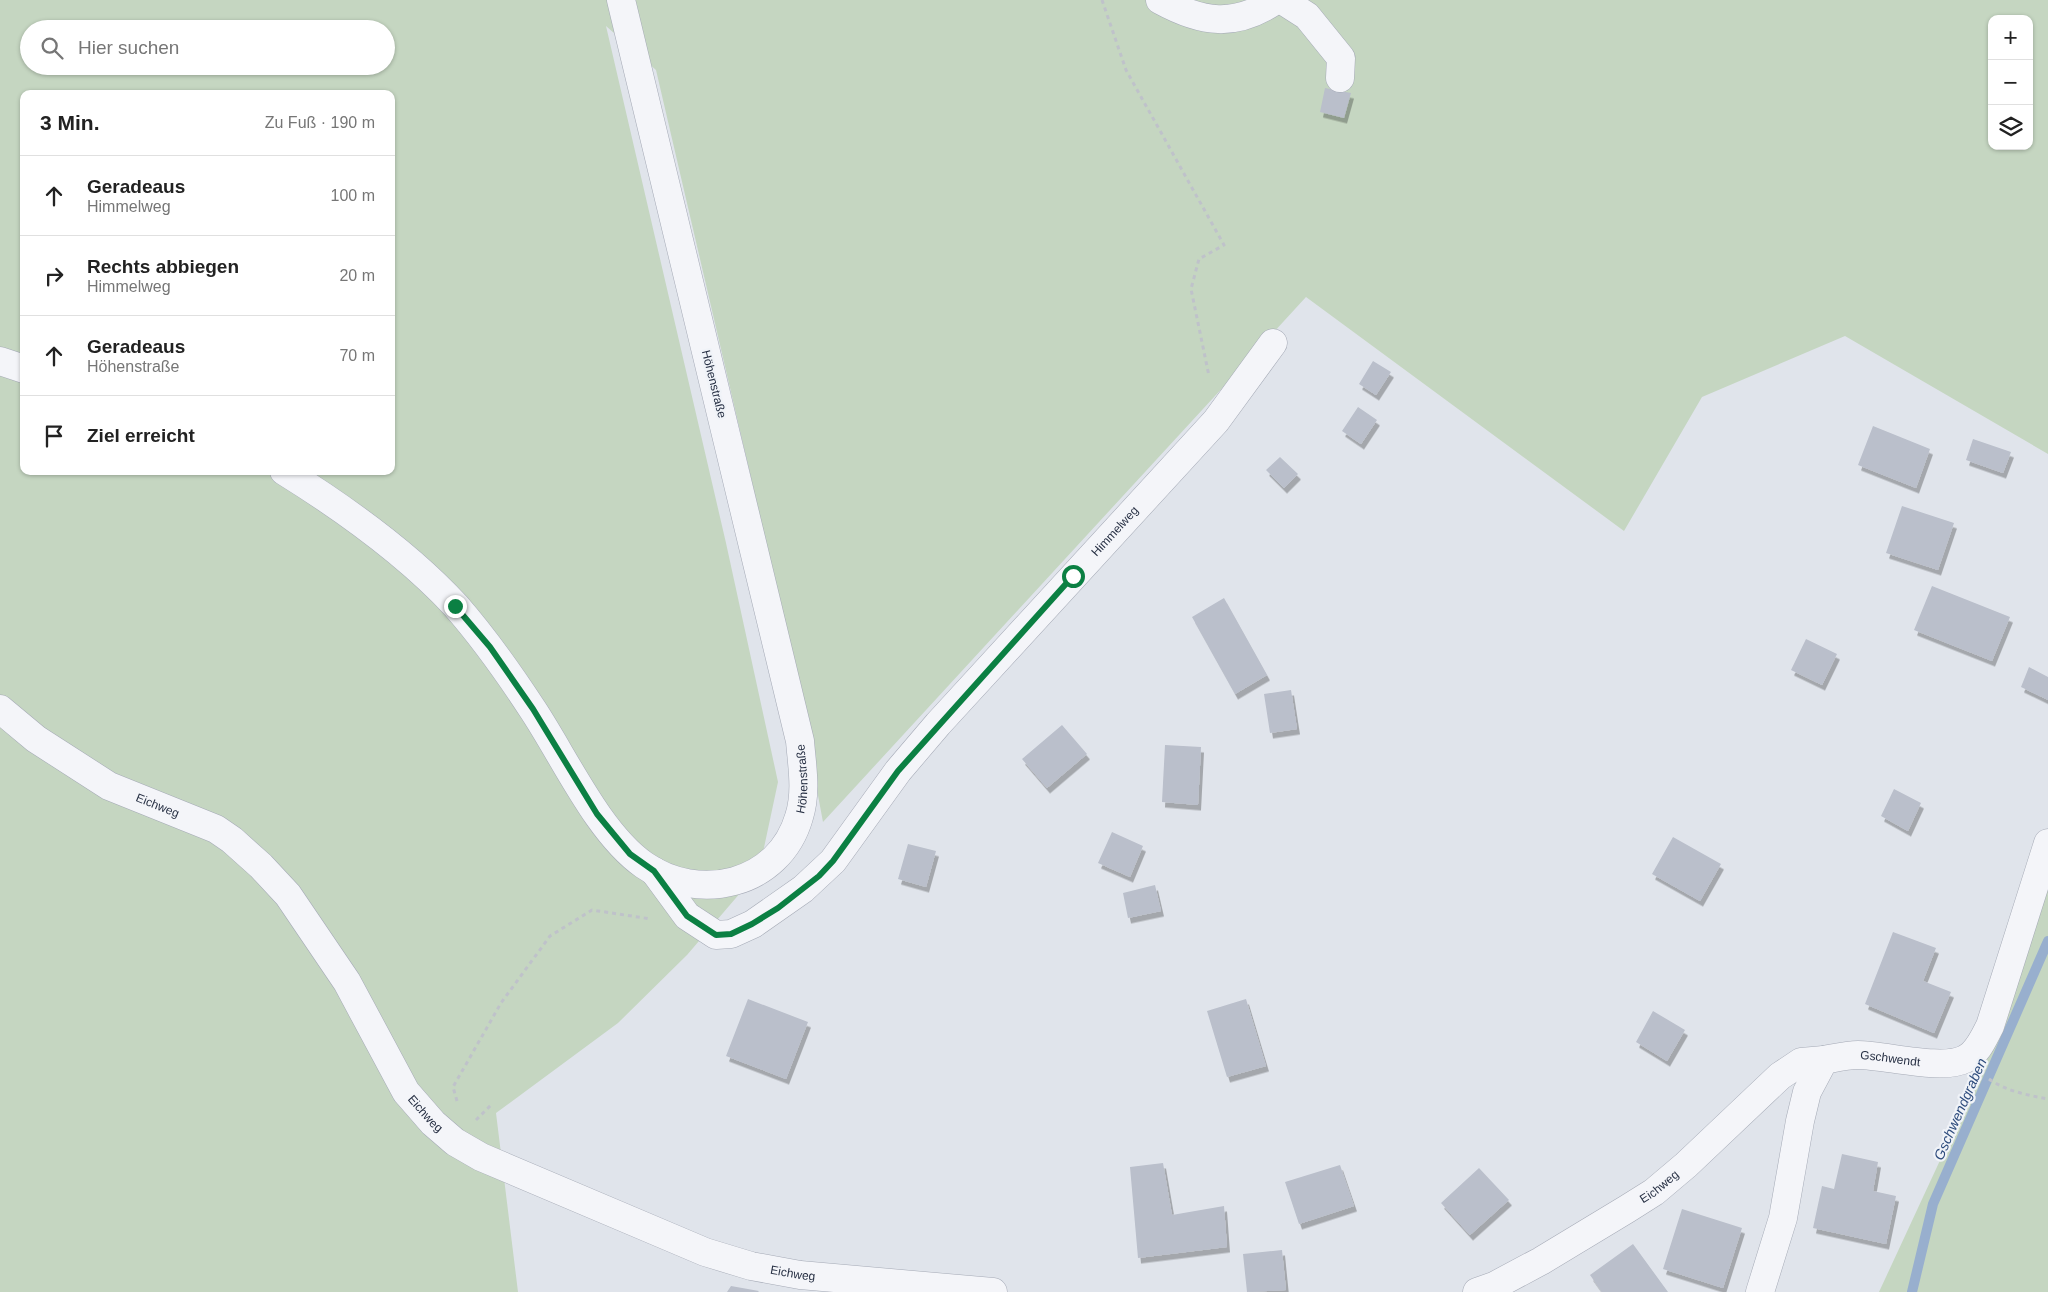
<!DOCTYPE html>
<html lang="de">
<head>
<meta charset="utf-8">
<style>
	body { margin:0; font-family:Arial,sans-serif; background:#f2f2f2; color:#222 }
	.controls { position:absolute; right:15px; top:15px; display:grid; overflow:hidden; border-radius:10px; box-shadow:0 1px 4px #0004 }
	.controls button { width:45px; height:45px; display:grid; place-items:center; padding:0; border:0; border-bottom:1px solid #e0e0e0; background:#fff; color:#222; font:25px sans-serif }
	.stop { position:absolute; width:15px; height:15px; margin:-11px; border:4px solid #0b8043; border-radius:50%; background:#fff }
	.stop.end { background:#0b8043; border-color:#fff; box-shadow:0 1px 5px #0008 }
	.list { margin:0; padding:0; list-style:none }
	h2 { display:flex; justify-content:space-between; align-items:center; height:65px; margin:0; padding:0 20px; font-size:21px }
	h2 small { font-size:16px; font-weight:400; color:#767676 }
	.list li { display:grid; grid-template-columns:32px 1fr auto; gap:15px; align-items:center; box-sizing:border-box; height:80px; padding:0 20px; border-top:1px solid #e0e0e0 }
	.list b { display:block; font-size:19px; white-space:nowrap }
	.list p { margin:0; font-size:16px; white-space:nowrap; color:#767676 }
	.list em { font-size:16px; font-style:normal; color:#767676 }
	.icon { flex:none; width:28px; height:28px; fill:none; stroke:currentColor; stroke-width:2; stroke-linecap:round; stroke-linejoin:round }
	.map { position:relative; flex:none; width:2048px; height:1292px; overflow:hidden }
	.search { position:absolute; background:#fff; box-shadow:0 1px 4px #0004; left:20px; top:20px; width:375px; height:55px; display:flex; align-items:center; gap:12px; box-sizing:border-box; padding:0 18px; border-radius:28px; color:#767676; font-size:19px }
	.panel { position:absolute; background:#fff; box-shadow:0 1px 4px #0004; left:20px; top:90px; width:375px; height:385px; border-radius:10px }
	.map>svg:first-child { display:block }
	.green { fill:#c5d6c1; fill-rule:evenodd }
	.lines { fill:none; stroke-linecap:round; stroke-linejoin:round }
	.stream { stroke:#98afce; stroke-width:10 }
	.building { fill:#babfcb; filter:url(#shadow) }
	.minor-casing { stroke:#a5aab6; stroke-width:29 }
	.path { stroke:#bfc2ca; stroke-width:3; stroke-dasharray:4 4; stroke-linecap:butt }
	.minor { stroke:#f4f5f9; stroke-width:28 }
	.route { stroke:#0b8043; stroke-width:6 }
	.labels { text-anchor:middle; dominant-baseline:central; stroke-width:4.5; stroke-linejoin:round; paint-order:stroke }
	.street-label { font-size:12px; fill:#273044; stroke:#f0f3f8 }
	.water-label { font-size:14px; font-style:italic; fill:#2d4b7c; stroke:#f0f3f8 }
</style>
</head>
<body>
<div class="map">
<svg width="2048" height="1292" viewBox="0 0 2048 1292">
	<defs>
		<filter id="shadow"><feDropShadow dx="3" dy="5.5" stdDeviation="0" flood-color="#0004"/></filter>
	</defs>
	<rect width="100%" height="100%" fill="#e0e4eb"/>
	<!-- green -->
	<path class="green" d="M0 0H2048V454L1845 336 1702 397 1624 531 1306 297 823 822 789 641 656 70 606 26 726 543 778 782 759 871 687 955 618 1023 496 1113 518 1292H0ZM1992 19H2029V146H1992ZM29 29H386V66H29ZM24 94H391V471H24Z
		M2048 886V1292H1879L1987 1059Z"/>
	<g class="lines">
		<!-- stream -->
		<path class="stream" d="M1912 1292 1933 1204 2048 941"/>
	</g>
	<!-- building -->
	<path class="building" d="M1325 88 1351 93 1344 118 1320 112Z
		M1373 361 1391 372 1376 395 1359 384Z
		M1358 407 1377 420 1361 444 1342 431Z
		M1873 426 1930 449 1916 488 1858 465Z
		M1973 439 2011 452 2003 473 1966 460Z
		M1280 457 1298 474 1284 488 1266 470Z
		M1902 506 1954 523 1938 570 1886 553Z
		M1932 586 2010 617 1992 661 1914 630Z
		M1224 598 1267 675 1235 694 1192 617Z
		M1806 639 1837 654 1822 685 1791 670Z
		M2029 667 2048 677V700L2021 687Z
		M1291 690 1297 729 1270 733 1264 694Z
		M1062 725 1087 754 1047 788 1022 759Z
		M1165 745 1201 747 1198 805 1162 802Z
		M1894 789 1921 803 1908 831 1881 816Z
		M1112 832 1143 846 1130 877 1098 863Z
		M1673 837 1721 864 1700 901 1652 874Z
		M908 844 936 851 926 887 898 879Z
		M1155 885 1161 911 1128 918 1123 893Z
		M1893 932 1936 948 1923 981 1951 992 1934 1033 1865 1004Z
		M748 999 808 1022 786 1079 726 1056Z
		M1246 999 1266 1066 1227 1077 1207 1011Z
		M1653 1011 1685 1030 1667 1061 1636 1042Z
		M1842 1154 1878 1162 1873 1191 1896 1196 1886 1244 1813 1228 1822 1186 1834 1189Z
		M1163 1163 1172 1215 1224 1206 1227 1247 1138 1258 1130 1167Z
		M1340 1165 1354 1206 1299 1224 1285 1182Z
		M1479 1168 1509 1200 1470 1235 1441 1203Z
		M1682 1209 1742 1228 1723 1288 1663 1269Z
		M1633 1244 1668 1292H1602L1590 1275Z
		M1282 1250 1286 1290 1247 1292 1243 1254Z
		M731 1286 759 1291 758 1292H727Z"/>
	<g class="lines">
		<defs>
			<g id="minor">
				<path d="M1160 0C1202 23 1235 28 1276 0"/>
				<path d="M1282 0 1307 16 1341 58 1340 78"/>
				<path d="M0 361 24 369"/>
				<path id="s1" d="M284 471C345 509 407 553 456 606 484 638 508 672 531 707 563 754 597 832 644 865 698 903 779 886 799 817 807 792 802 766 800 741L621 0"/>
				<path id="s2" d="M0 709 36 739 109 786 216 829 232 840 261 866 288 895 347 982 406 1092 433 1123 455 1142 481 1157 705 1252 751 1266 800 1275 993 1292"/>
				<path id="s3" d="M654 871 687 916 716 935 731 934 753 924 803 889 833 861 898 771 938 724 1216 421 1273 343"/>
				<path id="s4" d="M1477 1292 1494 1286 1541 1261 1627 1209 1654 1192 1686 1165 1780 1076 1801 1062 1824 1060"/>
				<path id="s5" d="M1760 1292 1783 1218 1800 1121 1807 1092 1824 1060C1835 1058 1847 1055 1858 1055 1885 1055 1942 1071 1965 1059 1978 1053 1984 1037 1990 1026L2048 843"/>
			</g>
		</defs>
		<!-- minor casing -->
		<use href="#minor" class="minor-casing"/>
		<!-- path -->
		<path class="path" d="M1102 0 1126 70 1224 245 1199 259 1191 289 1209 376
			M1989 1079C2006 1091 2027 1095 2048 1099
			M457 1101 453 1087 501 1003 550 936 592 910 651 919
			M476 1120 491 1105"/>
		<!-- minor -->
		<use href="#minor" class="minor"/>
	</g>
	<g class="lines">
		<!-- route -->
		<path class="route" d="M455 606 490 647 533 709 597 814 630 854 654 871 687 916 716 935 731 934 752 924 778 908 819 876 833 861 898 771 1073 576"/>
	</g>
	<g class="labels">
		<!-- street labels -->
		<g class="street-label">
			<text transform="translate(714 384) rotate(76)">Höhenstraße</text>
			<text stroke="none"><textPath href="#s3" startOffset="666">Himmelweg</textPath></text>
			<text stroke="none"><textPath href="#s1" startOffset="769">Höhenstraße</textPath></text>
			<text stroke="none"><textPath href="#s2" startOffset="186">Eichweg</textPath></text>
			<text stroke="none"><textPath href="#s5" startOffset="309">Gschwendt</textPath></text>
			<text stroke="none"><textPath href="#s2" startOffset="606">Eichweg</textPath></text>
			<text stroke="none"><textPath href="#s4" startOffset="211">Eichweg</textPath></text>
			<text stroke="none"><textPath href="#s2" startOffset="1011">Eichweg</textPath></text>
		</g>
		<!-- water labels -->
		<g class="water-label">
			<text transform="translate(1960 1109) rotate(-66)">Gschwendgraben</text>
		</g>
	</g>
</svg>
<div class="controls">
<button>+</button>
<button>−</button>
<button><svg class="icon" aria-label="layers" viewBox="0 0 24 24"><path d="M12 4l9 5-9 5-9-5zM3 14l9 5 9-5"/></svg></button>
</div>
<div class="stop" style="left:1073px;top:576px"></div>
<div class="stop end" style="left:455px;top:606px"></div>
<div class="search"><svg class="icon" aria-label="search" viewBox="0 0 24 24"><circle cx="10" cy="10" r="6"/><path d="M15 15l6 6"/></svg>Hier suchen</div>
<section class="panel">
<h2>3 Min.<small>Zu Fuß · 190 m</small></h2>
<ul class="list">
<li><svg class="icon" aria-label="ahead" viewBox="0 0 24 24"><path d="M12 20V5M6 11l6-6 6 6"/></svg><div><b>Geradeaus</b><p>Himmelweg</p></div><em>100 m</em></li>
<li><svg class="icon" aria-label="right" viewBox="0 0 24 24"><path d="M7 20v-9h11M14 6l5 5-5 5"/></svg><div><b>Rechts abbiegen</b><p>Himmelweg</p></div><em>20 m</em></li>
<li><svg class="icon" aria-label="ahead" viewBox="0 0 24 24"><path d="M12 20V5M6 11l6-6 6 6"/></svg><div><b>Geradeaus</b><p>Höhenstraße</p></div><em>70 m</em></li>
<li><svg class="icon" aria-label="arrive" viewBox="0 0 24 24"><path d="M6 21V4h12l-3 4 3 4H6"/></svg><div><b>Ziel erreicht</b></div></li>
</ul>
</section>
</div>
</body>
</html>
